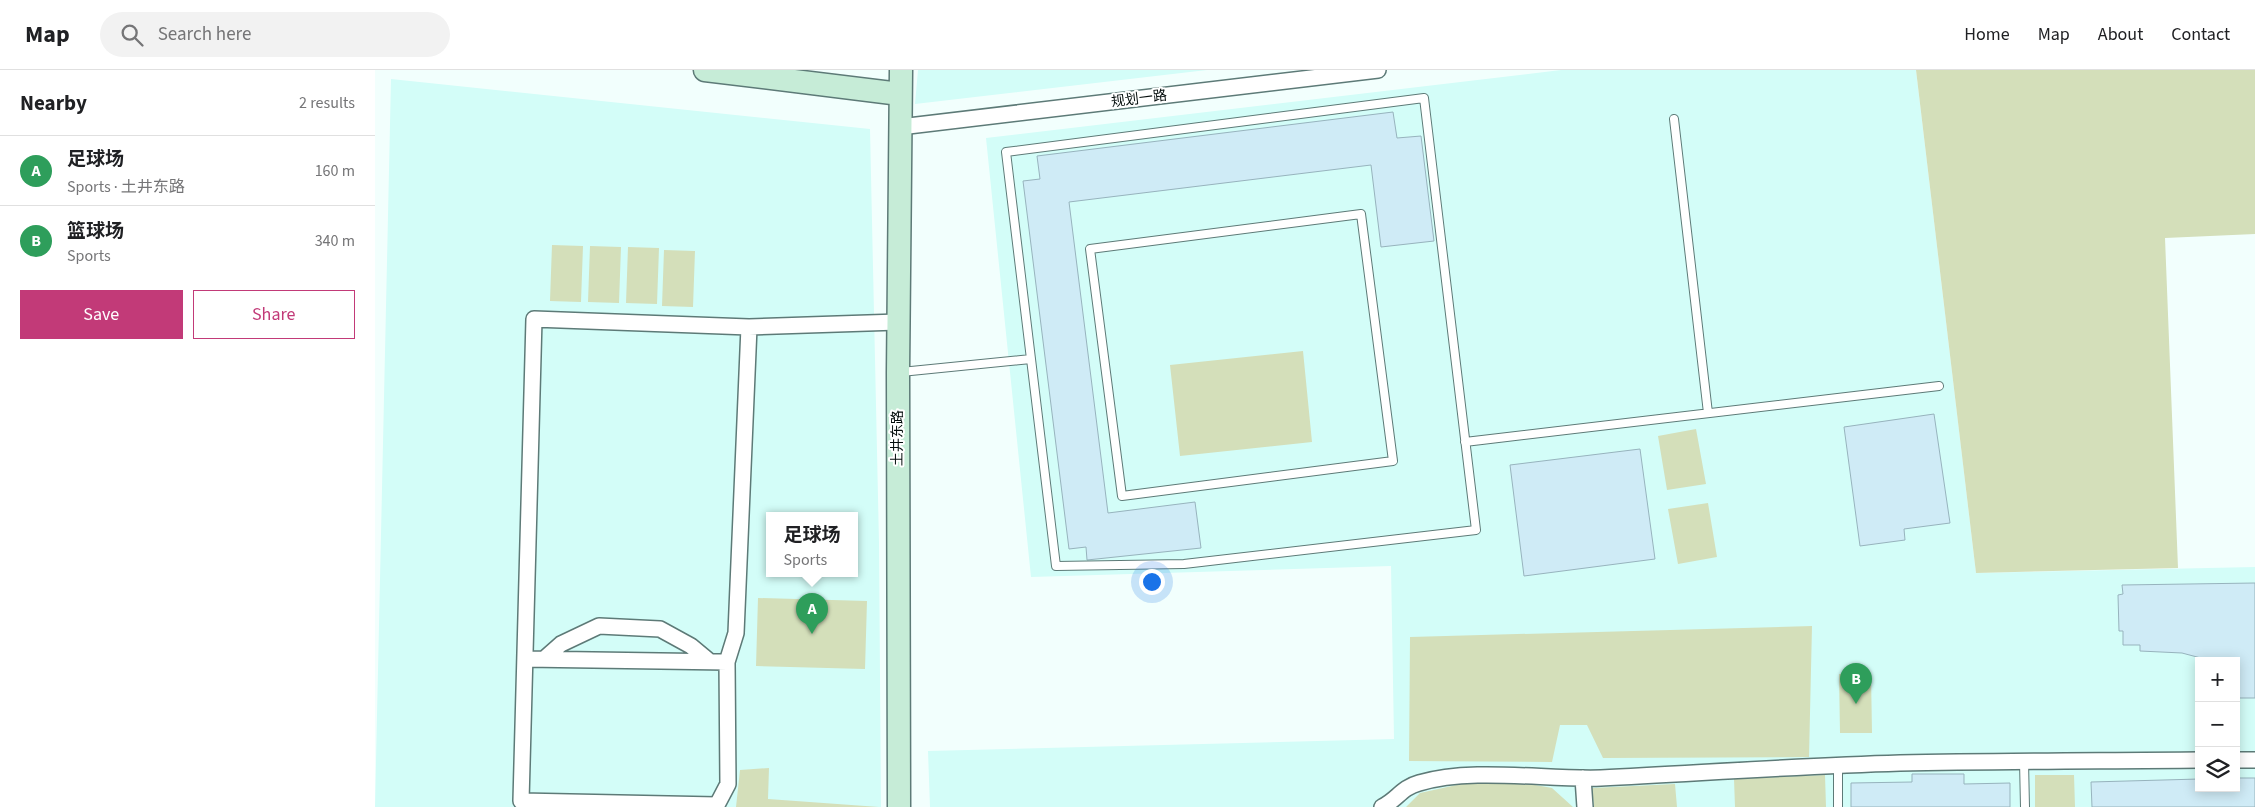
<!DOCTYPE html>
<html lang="en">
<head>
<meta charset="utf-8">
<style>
	body { margin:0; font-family:"Source Sans 3","Noto Sans SC",sans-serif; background:#f2f2f2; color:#202124 }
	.controls { position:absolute; right:15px; bottom:15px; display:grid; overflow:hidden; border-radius:0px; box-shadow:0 2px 12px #0003 }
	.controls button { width:45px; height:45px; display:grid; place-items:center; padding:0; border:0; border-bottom:1px solid #e0e0e0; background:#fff; color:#202124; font:25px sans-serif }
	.you { position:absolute; left:776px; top:511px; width:18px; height:18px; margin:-12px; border:4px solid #fff; border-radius:50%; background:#1a73e8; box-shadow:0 0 0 8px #1a73e833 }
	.badge { display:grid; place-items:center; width:32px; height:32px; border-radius:50%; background:#c23a78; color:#fff; font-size:16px; font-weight:700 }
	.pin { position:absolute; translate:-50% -41px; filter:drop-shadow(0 1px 2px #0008) }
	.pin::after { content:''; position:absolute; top:26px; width:18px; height:15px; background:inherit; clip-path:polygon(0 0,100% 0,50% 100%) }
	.popup { position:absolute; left:391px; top:442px; width:92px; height:65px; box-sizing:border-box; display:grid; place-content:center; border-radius:0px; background:#fff; filter:drop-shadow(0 1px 4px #0005); font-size:16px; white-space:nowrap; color:#757577 }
	.popup b { font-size:19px; color:#202124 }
	.popup::after { content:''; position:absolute; left:50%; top:100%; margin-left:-10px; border:10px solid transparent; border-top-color:#fff }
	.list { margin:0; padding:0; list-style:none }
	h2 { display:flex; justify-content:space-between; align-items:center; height:65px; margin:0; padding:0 20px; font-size:21px }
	h2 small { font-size:16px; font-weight:400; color:#757577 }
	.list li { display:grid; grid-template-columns:32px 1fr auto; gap:15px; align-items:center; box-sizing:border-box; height:70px; padding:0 20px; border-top:1px solid #e0e0e0 }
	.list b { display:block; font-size:19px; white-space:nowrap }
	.list p { margin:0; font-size:16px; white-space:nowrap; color:#757577 }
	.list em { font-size:16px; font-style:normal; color:#757577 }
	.actions { display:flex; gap:10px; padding:15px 20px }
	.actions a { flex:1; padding:11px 0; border:1px solid #c23a78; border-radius:0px; text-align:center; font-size:18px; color:#c23a78 }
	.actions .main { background:#c23a78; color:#fff }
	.icon { flex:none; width:28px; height:28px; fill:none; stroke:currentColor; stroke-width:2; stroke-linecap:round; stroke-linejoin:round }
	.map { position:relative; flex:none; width:1880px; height:737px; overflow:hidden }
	header { display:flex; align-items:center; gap:30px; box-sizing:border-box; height:70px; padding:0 25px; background:#fff; border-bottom:1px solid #e0e0e0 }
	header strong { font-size:24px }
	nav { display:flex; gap:28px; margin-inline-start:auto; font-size:18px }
	.search { width:350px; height:45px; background:#f2f2f2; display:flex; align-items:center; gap:12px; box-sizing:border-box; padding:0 18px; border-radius:28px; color:#757577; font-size:19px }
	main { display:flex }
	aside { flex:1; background:#fff }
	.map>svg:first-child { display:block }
	.built { fill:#d3fdf8; fill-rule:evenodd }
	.green { fill:#d4dfba }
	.building { fill:#cfebf6; stroke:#97b3bd }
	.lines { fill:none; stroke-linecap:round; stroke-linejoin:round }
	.lane-casing { stroke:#5d7a77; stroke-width:10 }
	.street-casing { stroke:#5d7a77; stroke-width:18 }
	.secondary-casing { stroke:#5d7a77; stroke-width:25 }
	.lane { stroke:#fff; stroke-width:8 }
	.street { stroke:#fff; stroke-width:15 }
	.secondary { stroke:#c6ecd7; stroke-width:22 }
	.labels { text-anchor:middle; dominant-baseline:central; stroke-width:4; stroke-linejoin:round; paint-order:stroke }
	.street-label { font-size:14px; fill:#040d0c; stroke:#fff }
</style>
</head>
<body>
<header>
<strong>Map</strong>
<div class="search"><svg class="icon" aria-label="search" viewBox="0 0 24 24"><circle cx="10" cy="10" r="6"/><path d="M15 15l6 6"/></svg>Search here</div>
<nav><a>Home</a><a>Map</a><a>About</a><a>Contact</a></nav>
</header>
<main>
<aside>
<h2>Nearby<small>2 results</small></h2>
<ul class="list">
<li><span class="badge" style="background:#2e9e5b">A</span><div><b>足球场</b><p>Sports · 土井东路</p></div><em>160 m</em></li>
<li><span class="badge" style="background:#2e9e5b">B</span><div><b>篮球场</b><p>Sports</p></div><em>340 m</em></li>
</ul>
<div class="actions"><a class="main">Save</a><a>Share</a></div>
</aside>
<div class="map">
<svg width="1880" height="737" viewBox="0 0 1880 737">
	<rect width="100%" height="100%" fill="#f2fffd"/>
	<!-- built -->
	<path class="built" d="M543 0H832L540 34Z
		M1186 0H1541L1601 503 1880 497V737H555L553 681 1019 669 1016 496 656 507 611 68ZM1824 591H1861V718H1824Z
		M16 9 495 59 504 473 506 737H0ZM394 445H480V503H394Z"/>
	<!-- green -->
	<path class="green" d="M1541 0H1880V164L1790 168 1803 498 1601 503Z
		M177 175 208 176 206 232 175 231Z
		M215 176 246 177 244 233 213 232Z
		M253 177 284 178 282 234 251 233Z
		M289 180 320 181 318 237 287 236Z
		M928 281 937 372 805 386 795 295Z
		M1321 359 1331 414 1292 420 1283 366Z
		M1333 433 1342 487 1303 494 1293 439Z
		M383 528 492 531 490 599 381 596Z
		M1437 556 1434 687 1228 688 1212 655H1185L1177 692 1034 691 1035 567Z
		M1464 604H1496L1497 663H1465Z
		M394 698 393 729 504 737H361L365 700Z
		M1450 705 1451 737H1360L1359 709Z
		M1660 705H1699L1700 737H1660Z
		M1086 714H1155L1177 718 1198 737H1031L1045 723Z
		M1300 714 1302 737H1219L1217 718Z"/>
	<!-- building -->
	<path class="building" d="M1018 42 1022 68 1046 66 1059 171 1006 177 996 95 694 132 733 443 820 432 826 478 712 490 711 477 694 479 648 111 665 109 662 86Z
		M1559 344 1575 453 1529 459 1530 470 1485 476 1469 357Z
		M1265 379 1280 489 1149 506 1135 395Z
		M1880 513V628H1861V591H1837L1807 583 1765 581V575H1748V561H1744L1743 525 1748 524 1747 515Z
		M1537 704H1589V714L1635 713V737H1476V713L1537 712Z
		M1861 708H1880V737H1717L1716 712 1824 709V718H1861Z"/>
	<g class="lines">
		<defs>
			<path id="lane" d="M1049 28 1101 460 809 494 681 496 631 82Z
				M1299 49 1333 343
				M986 144 1018 391 747 426 715 179Z
				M526 302 656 289
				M1090 372 1564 316
				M1649 691 1650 737
				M1463 696V737"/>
			<path id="street" d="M525 57 1003 0
				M151 589 352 592 353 714 342 735 146 731 159 249 374 257 523 252
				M169 589 186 574 224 556 285 559 316 576 334 591
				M352 592 361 563 374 257
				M1861 690H1880
				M1208 708 1210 737
				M1007 737C1023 729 1026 718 1044 713 1098 697 1170 710 1226 708 1326 703 1425 696 1525 693 1624 691 1724 691 1824 690"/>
			<path id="secondary" d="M330 0 525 24
				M524 737 523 302 526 0"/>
		</defs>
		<!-- lane casing -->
		<use href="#lane" class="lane-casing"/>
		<!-- street casing -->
		<use href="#street" class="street-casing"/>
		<!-- secondary casing -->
		<use href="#secondary" class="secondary-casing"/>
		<!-- lane -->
		<use href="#lane" class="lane"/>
		<!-- street -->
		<use href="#street" class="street"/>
		<!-- secondary -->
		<use href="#secondary" class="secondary"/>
	</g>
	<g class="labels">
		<!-- street labels -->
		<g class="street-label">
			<text transform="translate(764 29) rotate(-7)">规划一路</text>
			<text transform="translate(523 368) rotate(-90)">土井东路</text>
		</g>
	</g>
</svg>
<div class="controls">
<button>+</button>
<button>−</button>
<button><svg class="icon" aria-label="layers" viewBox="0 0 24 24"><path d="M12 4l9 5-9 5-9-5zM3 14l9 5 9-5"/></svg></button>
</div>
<div class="you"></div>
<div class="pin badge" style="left:437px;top:564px;background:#2e9e5b">A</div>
<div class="popup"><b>足球场</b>Sports</div>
<div class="pin badge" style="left:1481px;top:634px;background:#2e9e5b">B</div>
</div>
</main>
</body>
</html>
